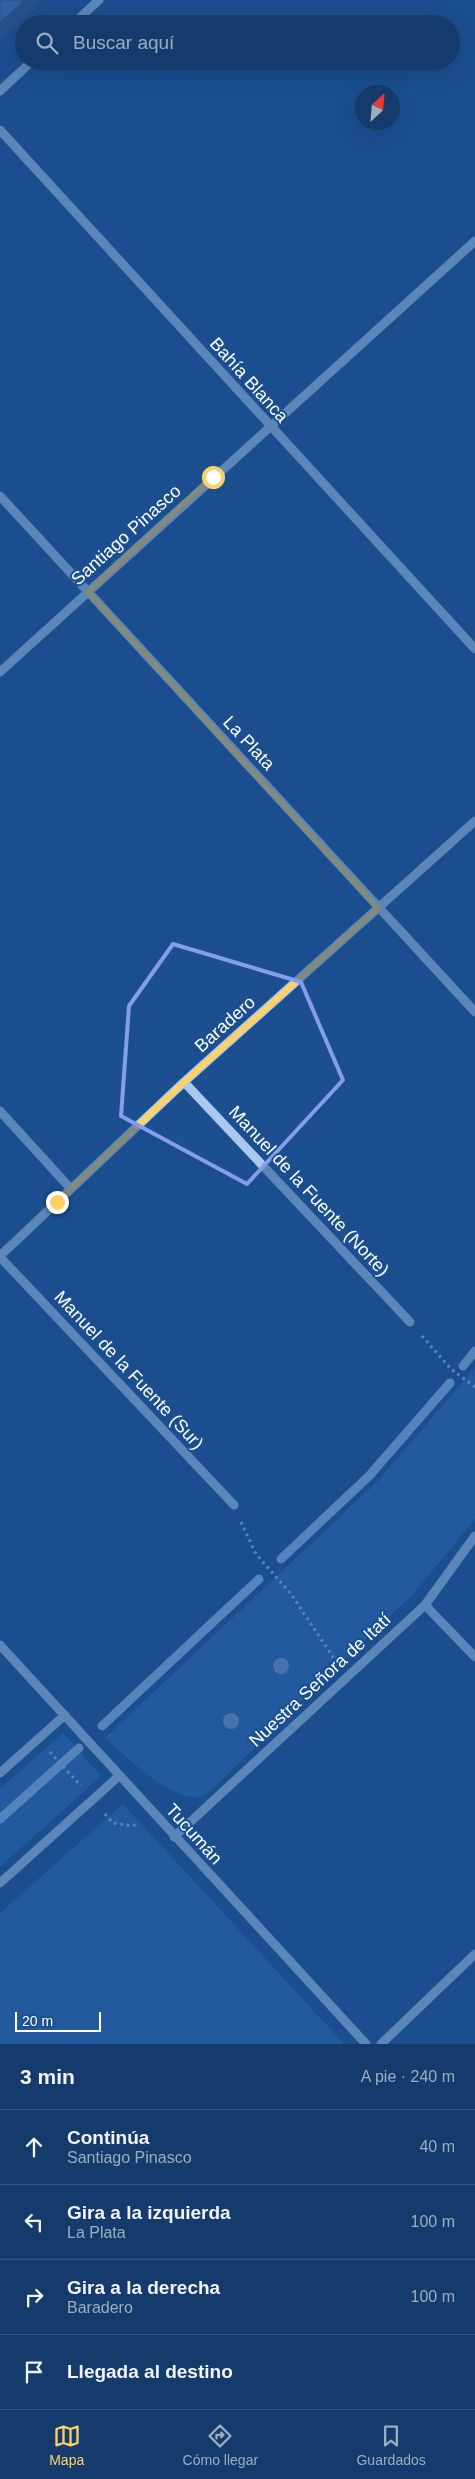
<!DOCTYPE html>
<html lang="es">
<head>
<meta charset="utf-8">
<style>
	body { margin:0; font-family:Helvetica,sans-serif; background:#214673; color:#f1f3f6 }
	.compass { position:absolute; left:355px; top:85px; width:45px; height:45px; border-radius:50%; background:#143b6b; box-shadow:0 5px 20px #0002; rotate:26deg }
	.scale { position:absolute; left:15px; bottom:12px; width:86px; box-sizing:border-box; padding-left:5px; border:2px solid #fff; border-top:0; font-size:14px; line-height:18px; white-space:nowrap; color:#fff; -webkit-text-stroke:4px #1b4f8f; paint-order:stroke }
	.stop { position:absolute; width:15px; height:15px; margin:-11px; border:4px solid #ffd166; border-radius:50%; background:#fff }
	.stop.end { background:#ffd166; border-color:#fff; box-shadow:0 1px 5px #0008 }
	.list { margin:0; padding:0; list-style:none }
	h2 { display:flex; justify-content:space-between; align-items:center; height:65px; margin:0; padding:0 20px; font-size:21px }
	h2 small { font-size:16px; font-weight:400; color:#9dadc1 }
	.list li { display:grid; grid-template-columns:32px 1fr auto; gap:15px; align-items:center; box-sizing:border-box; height:75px; padding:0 20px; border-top:1px solid #33557e }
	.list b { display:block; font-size:19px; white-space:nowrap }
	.list p { margin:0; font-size:16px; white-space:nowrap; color:#9dadc1 }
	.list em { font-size:16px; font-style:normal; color:#9dadc1 }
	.icon { flex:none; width:28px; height:28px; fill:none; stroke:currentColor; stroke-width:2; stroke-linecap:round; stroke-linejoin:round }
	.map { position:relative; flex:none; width:475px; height:2044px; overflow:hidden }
	.search { position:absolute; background:#143b6b; box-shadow:0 5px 20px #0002; left:15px; right:15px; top:15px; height:55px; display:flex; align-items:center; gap:12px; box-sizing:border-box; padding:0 18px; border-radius:28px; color:#9dadc1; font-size:19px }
	.sheet { height:365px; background:#143b6b }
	nav { display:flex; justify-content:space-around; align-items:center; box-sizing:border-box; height:70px; border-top:1px solid #33557e; background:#143b6b; font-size:14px; color:#9dadc1 }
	nav a { display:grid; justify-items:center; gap:2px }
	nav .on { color:#ffd166 }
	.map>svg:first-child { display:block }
	.green { fill:#2e69ad }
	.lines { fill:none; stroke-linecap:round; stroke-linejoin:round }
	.stream { stroke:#9cc4f0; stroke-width:9 }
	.path { stroke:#a9c9ee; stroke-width:3; stroke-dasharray:2.5 4; stroke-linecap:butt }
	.minor { stroke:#a9c9ee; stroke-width:9 }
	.tree { fill:#7ea0ca }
	.shaded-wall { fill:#305480 }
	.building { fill:#4478b7; stroke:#305480 }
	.route { stroke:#ffd166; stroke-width:6 }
	.marked { fill:none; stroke:#839eea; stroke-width:4; stroke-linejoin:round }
	.labels { text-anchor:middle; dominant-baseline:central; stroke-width:4; stroke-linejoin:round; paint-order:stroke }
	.street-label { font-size:18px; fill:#fff; stroke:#1b4f8f }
</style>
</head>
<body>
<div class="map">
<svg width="475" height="2044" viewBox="0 0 475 2044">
	<rect width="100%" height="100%" fill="#1b4f8f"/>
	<!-- green -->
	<path class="green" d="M475 1368V1519L412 1595 210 1791C204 1795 199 1798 192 1797 162 1794 128 1757 105 1738L377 1482Z
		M63 1733 101 1776 0 1867V1789Z
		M123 1804 344 2044H0V1913Z"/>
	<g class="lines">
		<!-- stream -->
		<path class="stream" d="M463 1366 475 1351
			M281 1559 369 1476 450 1383
			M102 1726 259 1579
			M0 1819 79 1748"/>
		<!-- path -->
		<path class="path" d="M422 1336 451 1369 475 1387
			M241 1522 256 1554 291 1594 337 1663
			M50 1752 81 1786
			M105 1814 113 1823 133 1826 137 1823"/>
		<!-- minor -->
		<path class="minor" d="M73 24 99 0
			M0 91 32 61
			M0 130 475 649
			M0 496 475 1012
			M0 672 475 241
			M184 1082 410 1322
			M0 1111 71 1189
			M0 1256 184 1082 475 821
			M0 1257 234 1505
			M425 1605 475 1657
			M0 1645 366 2044
			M0 1773 65 1715
			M174 1837 425 1605 475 1536
			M0 1883 119 1776
			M381 2044 475 1954"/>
	</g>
	<!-- trees -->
	<g class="tree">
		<circle cx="281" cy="1666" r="8"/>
		<circle cx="231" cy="1721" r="8"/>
	</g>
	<!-- shaded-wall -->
	<path class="shaded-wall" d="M25 0H44L0 41V22Z"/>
	<!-- building -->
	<path class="building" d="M0 0H25L0 22Z"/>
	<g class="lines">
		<!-- route -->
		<path class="route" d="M57 1202 184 1082 378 908 88 592 213 477"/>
	</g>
	<!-- marked area -->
	<path d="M0 0H475V2044H0ZM173 944 301 982 343 1080 247 1184 121 1116 129 1006Z" fill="#1b4f8f" fill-opacity=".55" fill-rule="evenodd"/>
	<path class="marked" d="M173 944 301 982 343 1080 247 1184 121 1116 129 1006Z"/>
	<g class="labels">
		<!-- street labels -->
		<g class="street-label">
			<text transform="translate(249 380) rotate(48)">Bahía Blanca</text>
			<text transform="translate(126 535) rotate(-42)">Santiago Pinasco</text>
			<text transform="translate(249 743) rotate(47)">La Plata</text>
			<text transform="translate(225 1024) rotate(-42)">Baradero</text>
			<text transform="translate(309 1191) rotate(47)">Manuel de la Fuente (Norte)</text>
			<text transform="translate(129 1370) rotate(47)">Manuel de la Fuente (Sur)</text>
			<text transform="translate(320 1680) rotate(-43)">Nuestra Señora de Itatí</text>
			<text transform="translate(194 1834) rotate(48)">Tucumán</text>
		</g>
	</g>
</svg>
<svg class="compass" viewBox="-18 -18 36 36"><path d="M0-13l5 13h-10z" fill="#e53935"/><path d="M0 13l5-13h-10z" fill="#9dadc1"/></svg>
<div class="scale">20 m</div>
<div class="stop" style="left:213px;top:477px"></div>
<div class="stop end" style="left:57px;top:1202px"></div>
<div class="search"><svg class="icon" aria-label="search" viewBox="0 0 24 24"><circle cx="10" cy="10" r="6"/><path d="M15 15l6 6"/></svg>Buscar aquí</div>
</div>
<section class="sheet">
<h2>3 min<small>A pie · 240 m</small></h2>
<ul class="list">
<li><svg class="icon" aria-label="ahead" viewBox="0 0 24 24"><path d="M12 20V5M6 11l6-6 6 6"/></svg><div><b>Continúa</b><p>Santiago Pinasco</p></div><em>40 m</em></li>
<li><svg class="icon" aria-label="left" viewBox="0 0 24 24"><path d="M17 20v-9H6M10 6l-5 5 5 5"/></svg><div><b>Gira a la izquierda</b><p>La Plata</p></div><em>100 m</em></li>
<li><svg class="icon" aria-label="right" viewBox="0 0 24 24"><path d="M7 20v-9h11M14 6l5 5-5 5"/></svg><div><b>Gira a la derecha</b><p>Baradero</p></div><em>100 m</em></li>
<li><svg class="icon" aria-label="arrive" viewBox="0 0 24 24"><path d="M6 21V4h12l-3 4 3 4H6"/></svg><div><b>Llegada al destino</b></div></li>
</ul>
</section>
<nav>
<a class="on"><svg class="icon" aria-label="map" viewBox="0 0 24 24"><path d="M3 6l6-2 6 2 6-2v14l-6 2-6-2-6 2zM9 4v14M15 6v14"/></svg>Mapa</a>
<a><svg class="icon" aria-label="directions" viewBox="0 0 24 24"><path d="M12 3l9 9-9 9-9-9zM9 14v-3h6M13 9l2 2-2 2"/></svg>Cómo llegar</a>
<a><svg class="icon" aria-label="saved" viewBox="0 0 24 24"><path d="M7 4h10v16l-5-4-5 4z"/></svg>Guardados</a>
</nav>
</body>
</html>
